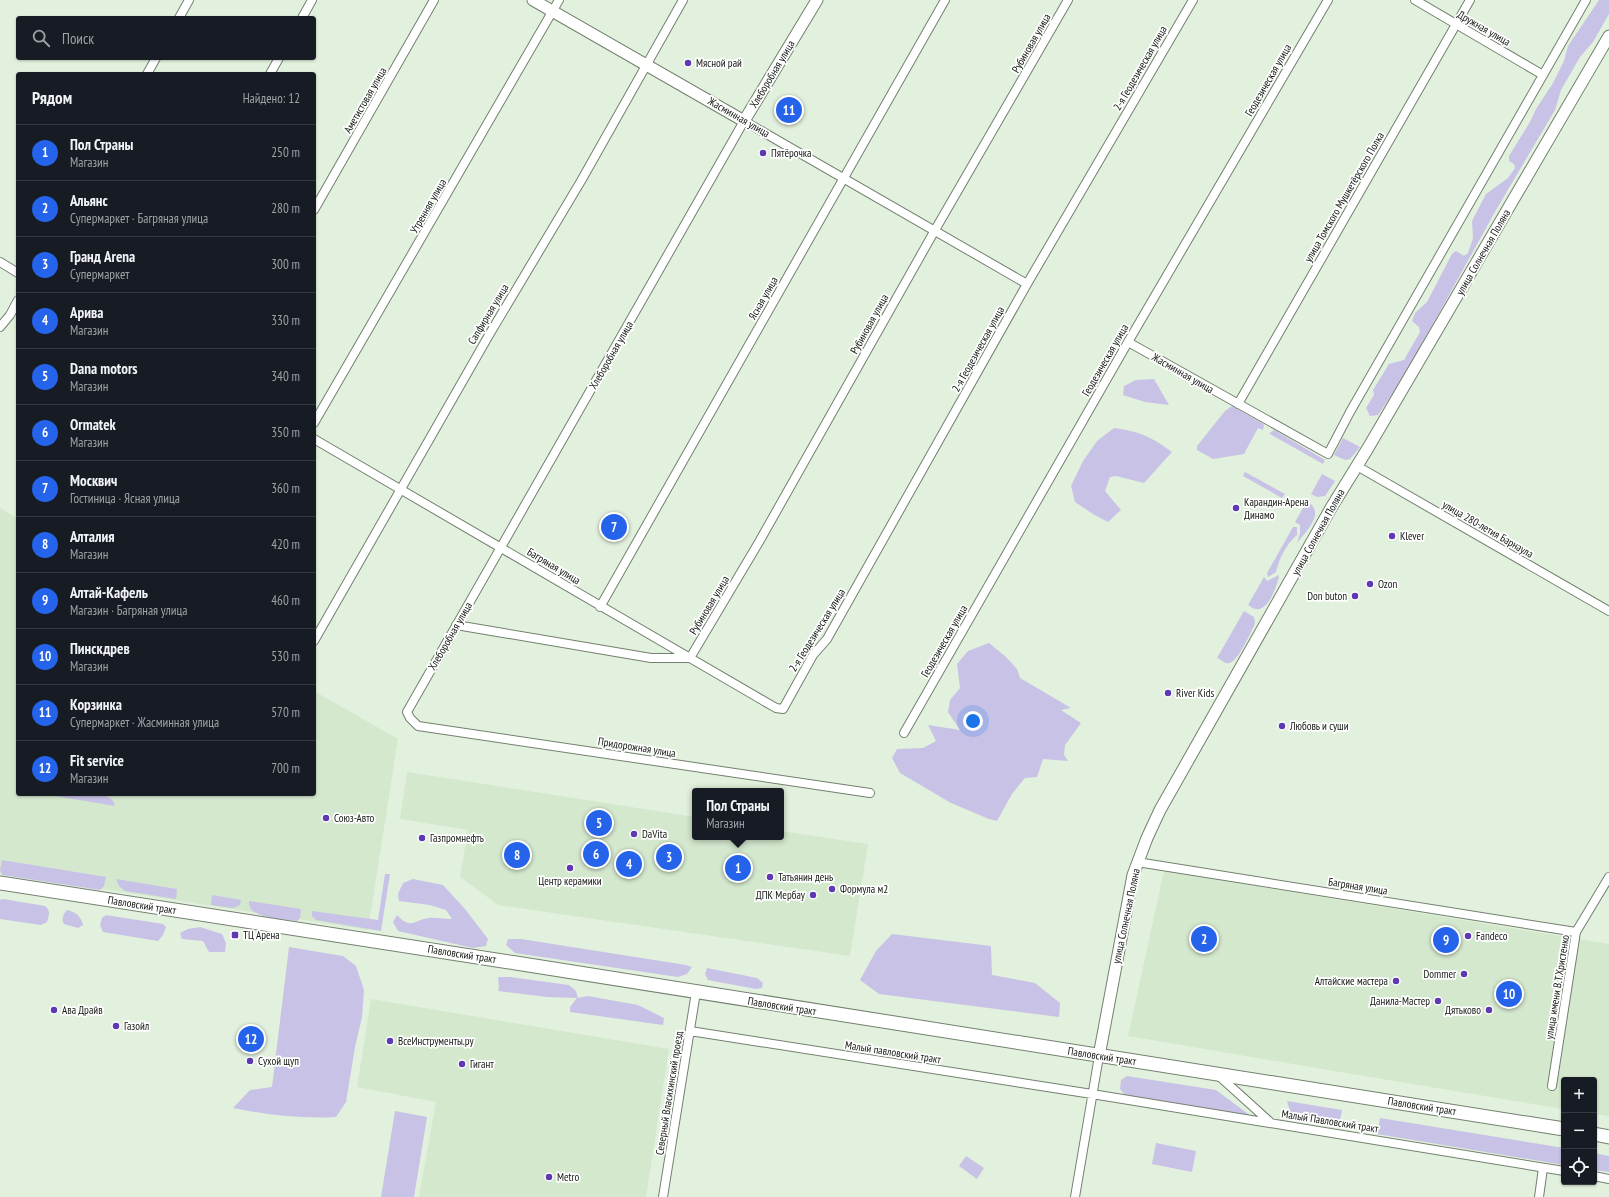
<!DOCTYPE html>
<html lang="ru">
<head>
<meta charset="utf-8">
<style>
	body { margin:0; font-family:"PT Sans Narrow",sans-serif; background:#242831; color:#f1f3f6 }
	.controls { position:absolute; right:12px; bottom:12px; display:grid; overflow:hidden; border-radius:4px; box-shadow:0 1px 3px #0004 }
	.controls button { width:36px; height:36px; display:grid; place-items:center; padding:0; border:0; border-bottom:1px solid #363941; background:#171b24; color:#f1f3f6; font:20px sans-serif }
	.you { position:absolute; left:973px; top:721px; width:14px; height:14px; margin:-10px; border:3px solid #fff; border-radius:50%; background:#1a73e8; box-shadow:0 0 0 6px #1a73e833 }
	.badge { display:grid; place-items:center; width:26px; height:26px; border-radius:50%; background:#2563eb; color:#fff; font-size:13px; font-weight:700 }
	.pin { position:absolute; translate:-50% -50%; border:2px solid #fff; box-shadow:0 1px 4px #0006 }
	.popup { position:absolute; left:692px; top:788px; width:92px; height:52px; box-sizing:border-box; display:grid; place-content:center; border-radius:4px; background:#171b24; filter:drop-shadow(0 1px 3px #0005); font-size:13px; white-space:nowrap; color:#9ea1a6 }
	.popup b { font-size:15px; color:#f1f3f6 }
	.popup::after { content:''; position:absolute; left:50%; top:100%; margin-left:-8px; border:8px solid transparent; border-top-color:#171b24 }
	.list { margin:0; padding:0; list-style:none }
	h2 { display:flex; justify-content:space-between; align-items:center; height:52px; margin:0; padding:0 16px; font-size:17px }
	h2 small { font-size:13px; font-weight:400; color:#9ea1a6 }
	.list li { display:grid; grid-template-columns:26px 1fr auto; gap:12px; align-items:center; box-sizing:border-box; height:56px; padding:0 16px; border-top:1px solid #363941 }
	.list b { display:block; font-size:15px; white-space:nowrap }
	.list p { margin:0; font-size:13px; white-space:nowrap; color:#9ea1a6 }
	.list em { font-size:13px; font-style:normal; color:#9ea1a6 }
	.icon { flex:none; width:22px; height:22px; fill:none; stroke:currentColor; stroke-width:2; stroke-linecap:round; stroke-linejoin:round }
	.map { position:relative; flex:none; width:1609px; height:1197px; overflow:hidden }
	.search { position:absolute; background:#171b24; box-shadow:0 1px 3px #0004; left:16px; top:16px; width:300px; height:44px; display:flex; align-items:center; gap:10px; box-sizing:border-box; padding:0 14px; border-radius:4px; color:#9ea1a6; font-size:15px }
	.panel { position:absolute; background:#171b24; box-shadow:0 1px 3px #0004; left:16px; top:72px; width:300px; height:724px; border-radius:4px }
	.map>svg:first-child { display:block }
	.built { fill:#d4e8ce }
	.green { fill:#c8c2e6 }
	.lines { fill:none; stroke-linecap:round; stroke-linejoin:round }
	.minor-casing { stroke:#73806f; stroke-width:10 }
	.tertiary-casing { stroke:#73806f; stroke-width:13 }
	.primary-casing { stroke:#73806f; stroke-width:15 }
	.minor { stroke:#fff; stroke-width:8 }
	.tertiary { stroke:#fff; stroke-width:11 }
	.primary { stroke:#fff; stroke-width:13 }
	.poi-dot { fill:#5e39b1; stroke:#fff; stroke-width:1.5 }
	.labels { text-anchor:middle; dominant-baseline:central; stroke-width:3.5; stroke-linejoin:round; paint-order:stroke }
	.street-label { font-size:11px; fill:#121710; stroke:#fff }
	.poi-label { font-size:11px; fill:#121710; stroke:#fff; text-anchor:start }
</style>
</head>
<body>
<div class="map">
<svg width="1609" height="1197" viewBox="0 0 1609 1197">
	<rect width="100%" height="100%" fill="#e2f1dd"/>
	<!-- built -->
	<path class="built" d="M0 508 18 519V794H314V691L398 739 368 930 0 873Z
		M407 772 695 817V837H781V831L868 844 850 956 498 905 460 877 468 830 400 819Z
		M1164 871 1609 944V1116L1594 1114V1080H1564V1109L1340 1072 1128 1036Z
		M371 999 669 1049 646 1197H419L436 1102 357 1087Z"/>
	<!-- green -->
	<path class="green" d="M1599 0H1609V14L1593 42 1580 57 1561 90 1555 110 1496 210 1402 380 1378 415 1370 416 1366 408 1374 395 1373 390 1389 364 1404 360 1420 332 1419 327 1412 321 1415 313 1427 302 1452 254 1456 251 1464 256 1468 253 1473 238 1472 221 1486 194 1508 178 1515 168 1514 164 1509 161V156L1530 122 1536 109 1553 83 1564 61 1568 46Z
		M1154 379 1169 405 1145 402 1123 395 1124 386 1136 380Z
		M1232 406 1262 423 1264 425 1263 430 1258 428 1244 454 1213 459 1197 450V446L1225 411Z
		M1114 428C1141 432 1150 436 1172 452L1144 483 1116 476 1110 477 1105 491 1121 510 1108 522 1093 514 1075 502 1071 486 1083 461 1097 441Z
		M1274 430 1325 460 1323 464 1270 434V433Z
		M1343 438 1360 447 1350 459 1345 460 1334 455Z
		M1245 472 1285 494 1282 498 1243 476Z
		M1322 474 1335 481 1325 496 1317 497 1311 494Z
		M1307 501C1326 513 1307 530 1297 543L1300 533V525L1295 522Z
		M1293 527H1297V535C1286 544 1279 559 1276 572L1268 577 1267 573Z
		M1279 575C1278 584 1268 612 1256 609 1253 609 1250 606 1248 605L1264 577 1267 581Z
		M1244 611 1254 617 1255 622 1254 626C1249 635 1237 666 1226 663 1223 662 1220 659 1217 658Z
		M989 643 1006 657 1017 669 1020 678 1071 708 1061 710 1081 723 1065 745 1064 755 1068 761 1043 759 1037 777 1025 778 1012 794 997 821 989 819 951 803 900 773 892 758 897 749 923 748 936 741 928 725 960 730 948 712 950 700 960 688 957 664 968 651Z
		M43 794C58 794 98 791 110 798 113 800 114 803 115 806Z
		M2 860 106 877 104 886 100 890 2 875 0 870Z
		M385 874H390L381 931 316 920 312 916V911L378 920Z
		M116 879 177 889 176 899 125 891 119 886Z
		M413 879 443 885 465 909 488 939 486 946 473 948 398 931 393 922 397 915C412 931 415 919 429 918 437 917 445 919 452 919L446 910 430 905 399 901 398 894 403 883Z
		M212 895 241 900 240 905 233 908 211 905Z
		M3 899 45 906C51 911 49 915 47 922L41 925 0 919V900Z
		M249 901 301 909 300 918 297 921C284 919 247 919 249 901Z
		M67 910C76 912 81 916 83 925L78 928 64 924C61 918 63 915 67 910Z
		M106 915 163 924 166 927 163 935 158 941 103 932 100 925 102 918Z
		M200 927 222 934 226 943 225 952H209L203 941 182 939 180 933 188 929Z
		M892 934 991 946 992 975 1035 983 1060 1003 1059 1017 879 994 860 980 876 951Z
		M508 939H521L686 965 692 967 687 974 678 977 515 953 506 945Z
		M289 947 343 956 356 966 364 990 362 1017 355 1047 346 1102 336 1117C300 1119 269 1115 233 1108L250 1090 272 1087Z
		M707 968 757 978 763 983 762 988 756 989 708 980 705 974Z
		M498 977H510L569 985 576 991 578 998 588 996 638 1005 664 1018 663 1025 570 1012V1007L577 998 547 997 498 991 499 988Z
		M1127 1076 1216 1090 1251 1116 1125 1095 1120 1089 1121 1080Z
		M1287 1101 1342 1110 1339 1125 1292 1118Z
		M395 1111 427 1117 414 1197H381Z
		M1380 1118 1564 1148V1165L1377 1134Z
		M1156 1143 1196 1151 1192 1172 1152 1164Z
		M1594 1153 1609 1156V1172L1594 1170Z
		M966 1156 984 1168 977 1179 959 1166Z"/>
	<g class="lines">
		<defs>
			<path id="minor" d="M1415 0 1543 75
				M179 18 189 0
				M302 18 312 0
				M147 74 156 58
				M270 74 279 58
				M314 210 434 0
				M0 262 18 273
				M0 327 10 315 18 300
				M1128 342 1328 454 1350 412 1586 0
				M1238 404 1470 0
				M314 423 559 0
				M314 439 776 708 783 709 813 655 827 639 1027 284 1193 0
				M1357 466 1609 611
				M600 607 945 0
				M456 625 651 658H690L759 542 935 230 1068 0
				M314 641 489 335 581 181 683 0
				M904 733 1128 342 1328 0
				M870 793 418 726 410 718 407 712 744 121 1027 284
				M1137 862 1576 932
				M690 1031 1092 1094 1564 1171
				M1218 1075 1270 1122
				M1552 1086 1576 932 1609 877
				M1594 1176 1609 1179
				M663 1197 696 992
				M1075 1197 1099 1056
				M1539 1197 1543 1168"/>
			<path id="tertiary" d="M533 0 744 121 817 0
				M1099 1056 1133 875 1147 838 1160 810 1331 508 1368 448 1609 36"/>
			<path id="primary" d="M0 883 516 963 1564 1129
				M1594 1134 1609 1137"/>
		</defs>
		<!-- minor casing -->
		<use href="#minor" class="minor-casing"/>
		<!-- tertiary casing -->
		<use href="#tertiary" class="tertiary-casing"/>
		<!-- primary casing -->
		<use href="#primary" class="primary-casing"/>
		<!-- minor -->
		<use href="#minor" class="minor"/>
		<!-- tertiary -->
		<use href="#tertiary" class="tertiary"/>
		<!-- primary -->
		<use href="#primary" class="primary"/>
	</g>
	<!-- markers -->
	<g class="poi-dot">
		<circle cx="688" cy="63" r="4"/>
		<circle cx="763" cy="153" r="4"/>
		<circle cx="1236" cy="508" r="4"/>
		<circle cx="1392" cy="536" r="4"/>
		<circle cx="1370" cy="584" r="4"/>
		<circle cx="1355" cy="596" r="4"/>
		<circle cx="1168" cy="693" r="4"/>
		<circle cx="1282" cy="726" r="4"/>
		<circle cx="326" cy="818" r="4"/>
		<circle cx="634" cy="834" r="4"/>
		<circle cx="422" cy="838" r="4"/>
		<circle cx="570" cy="868" r="4"/>
		<circle cx="770" cy="877" r="4"/>
		<circle cx="832" cy="889" r="4"/>
		<circle cx="813" cy="895" r="4"/>
		<rect x="231" y="931" width="8" height="8" rx="2"/>
		<circle cx="1468" cy="936" r="4"/>
		<circle cx="1464" cy="974" r="4"/>
		<circle cx="1396" cy="981" r="4"/>
		<circle cx="1438" cy="1001" r="4"/>
		<circle cx="54" cy="1010" r="4"/>
		<circle cx="1489" cy="1010" r="4"/>
		<circle cx="116" cy="1026" r="4"/>
		<circle cx="390" cy="1041" r="4"/>
		<circle cx="250" cy="1061" r="4"/>
		<circle cx="462" cy="1064" r="4"/>
		<circle cx="549" cy="1177" r="4"/>
	</g>
	<g class="labels">
		<!-- street labels -->
		<g class="street-label">
			<text transform="translate(1484 28) rotate(30)">Дружная улица</text>
			<text transform="translate(1031 43) rotate(-60)">Рубиновая улица</text>
			<text transform="translate(1140 68) rotate(-60)">2-я Геодезическая улица</text>
			<text transform="translate(772 74) rotate(-59)">Хлеборобная улица</text>
			<text transform="translate(1268 80) rotate(-60)">Геодезическая улица</text>
			<text transform="translate(365 100) rotate(-60)">Аметистовая улица</text>
			<text transform="translate(739 117) rotate(30)">Жасминная улица</text>
			<text transform="translate(1344 197) rotate(-60)">улица Томского Мушкетёрского Полка</text>
			<text transform="translate(428 206) rotate(-60)">Утренняя улица</text>
			<text transform="translate(1483 252) rotate(-60)">улица Солнечная Поляна</text>
			<text transform="translate(763 298) rotate(-60)">Ясная улица</text>
			<text transform="translate(488 314) rotate(-59)">Сапфирная улица</text>
			<text transform="translate(869 324) rotate(-61)">Рубиновая улица</text>
			<text transform="translate(978 349) rotate(-61)">2-я Геодезическая улица</text>
			<text transform="translate(611 355) rotate(-60)">Хлеборобная улица</text>
			<text transform="translate(1105 360) rotate(-60)">Геодезическая улица</text>
			<text transform="translate(1183 373) rotate(30)">Жасминная улица</text>
			<text transform="translate(1488 529) rotate(30)">улица 280-летия Барнаула</text>
			<text transform="translate(1318 532) rotate(-61)">улица Солнечная Поляна</text>
			<text transform="translate(554 566) rotate(31)">Багряная улица</text>
			<text transform="translate(709 605) rotate(-59)">Рубиновая улица</text>
			<text transform="translate(817 630) rotate(-58)">2-я Геодезическая улица</text>
			<text transform="translate(450 636) rotate(-60)">Хлеборобная улица</text>
			<text transform="translate(944 641) rotate(-60)">Геодезическая улица</text>
			<text transform="translate(637 747) rotate(9)">Придорожная улица</text>
			<text transform="translate(1358 886) rotate(9)">Багряная улица</text>
			<text transform="translate(142 905) rotate(9)">Павловский тракт</text>
			<text transform="translate(1126 916) rotate(-78)">улица Солнечная Поляна</text>
			<text transform="translate(462 954) rotate(9)">Павловский тракт</text>
			<text transform="translate(1557 987) rotate(-81)">улица имени В.Т.Христенко</text>
			<text transform="translate(782 1006) rotate(9)">Павловский тракт</text>
			<text transform="translate(893 1052) rotate(9)">Малый павловский тракт</text>
			<text transform="translate(1102 1056) rotate(9)">Павловский тракт</text>
			<text transform="translate(669 1093) rotate(-81)">Северный Власихинский проезд</text>
			<text transform="translate(1422 1106) rotate(9)">Павловский тракт</text>
			<text transform="translate(1330 1121) rotate(9)">Малый Павловский тракт</text>
		</g>
		<!-- poi labels -->
		<g class="poi-label">
			<text x="696" y="63">Мясной рай</text>
			<text x="771" y="153">Пятёрочка</text>
			<text x="1244" y="502">Карандин-Арена<tspan x="1244" dy="13">Динамо</tspan></text>
			<text x="1400" y="536">Klever</text>
			<text x="1378" y="584">Ozon</text>
			<text x="1347" y="596" text-anchor="end">Don buton</text>
			<text x="1176" y="693">River Kids</text>
			<text x="1290" y="726">Любовь и суши</text>
			<text x="334" y="818">Союз-Авто</text>
			<text x="642" y="834">DaVita</text>
			<text x="430" y="838">Газпромнефть</text>
			<text x="778" y="877">Татьянин день</text>
			<text x="570" y="881" text-anchor="middle">Центр керамики</text>
			<text x="840" y="889">Формула м2</text>
			<text x="805" y="895" text-anchor="end">ДПК Мербау</text>
			<text x="243" y="935">ТЦ Арена</text>
			<text x="1476" y="936">Fandeco</text>
			<text x="1456" y="974" text-anchor="end">Dommer</text>
			<text x="1388" y="981" text-anchor="end">Алтайские мастера</text>
			<text x="1430" y="1001" text-anchor="end">Данила-Мастер</text>
			<text x="62" y="1010">Ава Драйв</text>
			<text x="1481" y="1010" text-anchor="end">Дятьково</text>
			<text x="124" y="1026">Газойл</text>
			<text x="398" y="1041">ВсеИнструменты.ру</text>
			<text x="258" y="1061">Сухой щуп</text>
			<text x="470" y="1064">Гигант</text>
			<text x="557" y="1177">Metro</text>
		</g>
	</g>
</svg>
<div class="controls">
<button>+</button>
<button>−</button>
<button><svg class="icon" aria-label="locate" viewBox="0 0 24 24"><circle cx="12" cy="12" r="6"/><path d="M12 2v4M12 18v4M2 12h4M18 12h4"/></svg></button>
</div>
<div class="you"></div>
<div class="pin badge" style="left:738px;top:868px">1</div>
<div class="popup"><b>Пол Страны</b>Магазин</div>
<div class="pin badge" style="left:1204px;top:939px">2</div>
<div class="pin badge" style="left:669px;top:857px">3</div>
<div class="pin badge" style="left:629px;top:864px">4</div>
<div class="pin badge" style="left:599px;top:823px">5</div>
<div class="pin badge" style="left:596px;top:854px">6</div>
<div class="pin badge" style="left:614px;top:527px">7</div>
<div class="pin badge" style="left:517px;top:855px">8</div>
<div class="pin badge" style="left:1446px;top:940px">9</div>
<div class="pin badge" style="left:1509px;top:994px">10</div>
<div class="pin badge" style="left:789px;top:110px">11</div>
<div class="pin badge" style="left:251px;top:1039px">12</div>
<div class="search"><svg class="icon" aria-label="search" viewBox="0 0 24 24"><circle cx="10" cy="10" r="6"/><path d="M15 15l6 6"/></svg>Поиск</div>
<section class="panel">
<h2>Рядом<small>Найдено: 12</small></h2>
<ul class="list">
<li><span class="badge">1</span><div><b>Пол Страны</b><p>Магазин</p></div><em>250 m</em></li>
<li><span class="badge">2</span><div><b>Альянс</b><p>Супермаркет · Багряная улица</p></div><em>280 m</em></li>
<li><span class="badge">3</span><div><b>Гранд Arena</b><p>Супермаркет</p></div><em>300 m</em></li>
<li><span class="badge">4</span><div><b>Арива</b><p>Магазин</p></div><em>330 m</em></li>
<li><span class="badge">5</span><div><b>Dana motors</b><p>Магазин</p></div><em>340 m</em></li>
<li><span class="badge">6</span><div><b>Ormatek</b><p>Магазин</p></div><em>350 m</em></li>
<li><span class="badge">7</span><div><b>Москвич</b><p>Гостиница · Ясная улица</p></div><em>360 m</em></li>
<li><span class="badge">8</span><div><b>Алталия</b><p>Магазин</p></div><em>420 m</em></li>
<li><span class="badge">9</span><div><b>Алтай-Кафель</b><p>Магазин · Багряная улица</p></div><em>460 m</em></li>
<li><span class="badge">10</span><div><b>Пинскдрев</b><p>Магазин</p></div><em>530 m</em></li>
<li><span class="badge">11</span><div><b>Корзинка</b><p>Супермаркет · Жасминная улица</p></div><em>570 m</em></li>
<li><span class="badge">12</span><div><b>Fit service</b><p>Магазин</p></div><em>700 m</em></li>
</ul>
</section>
</div>
</body>
</html>
